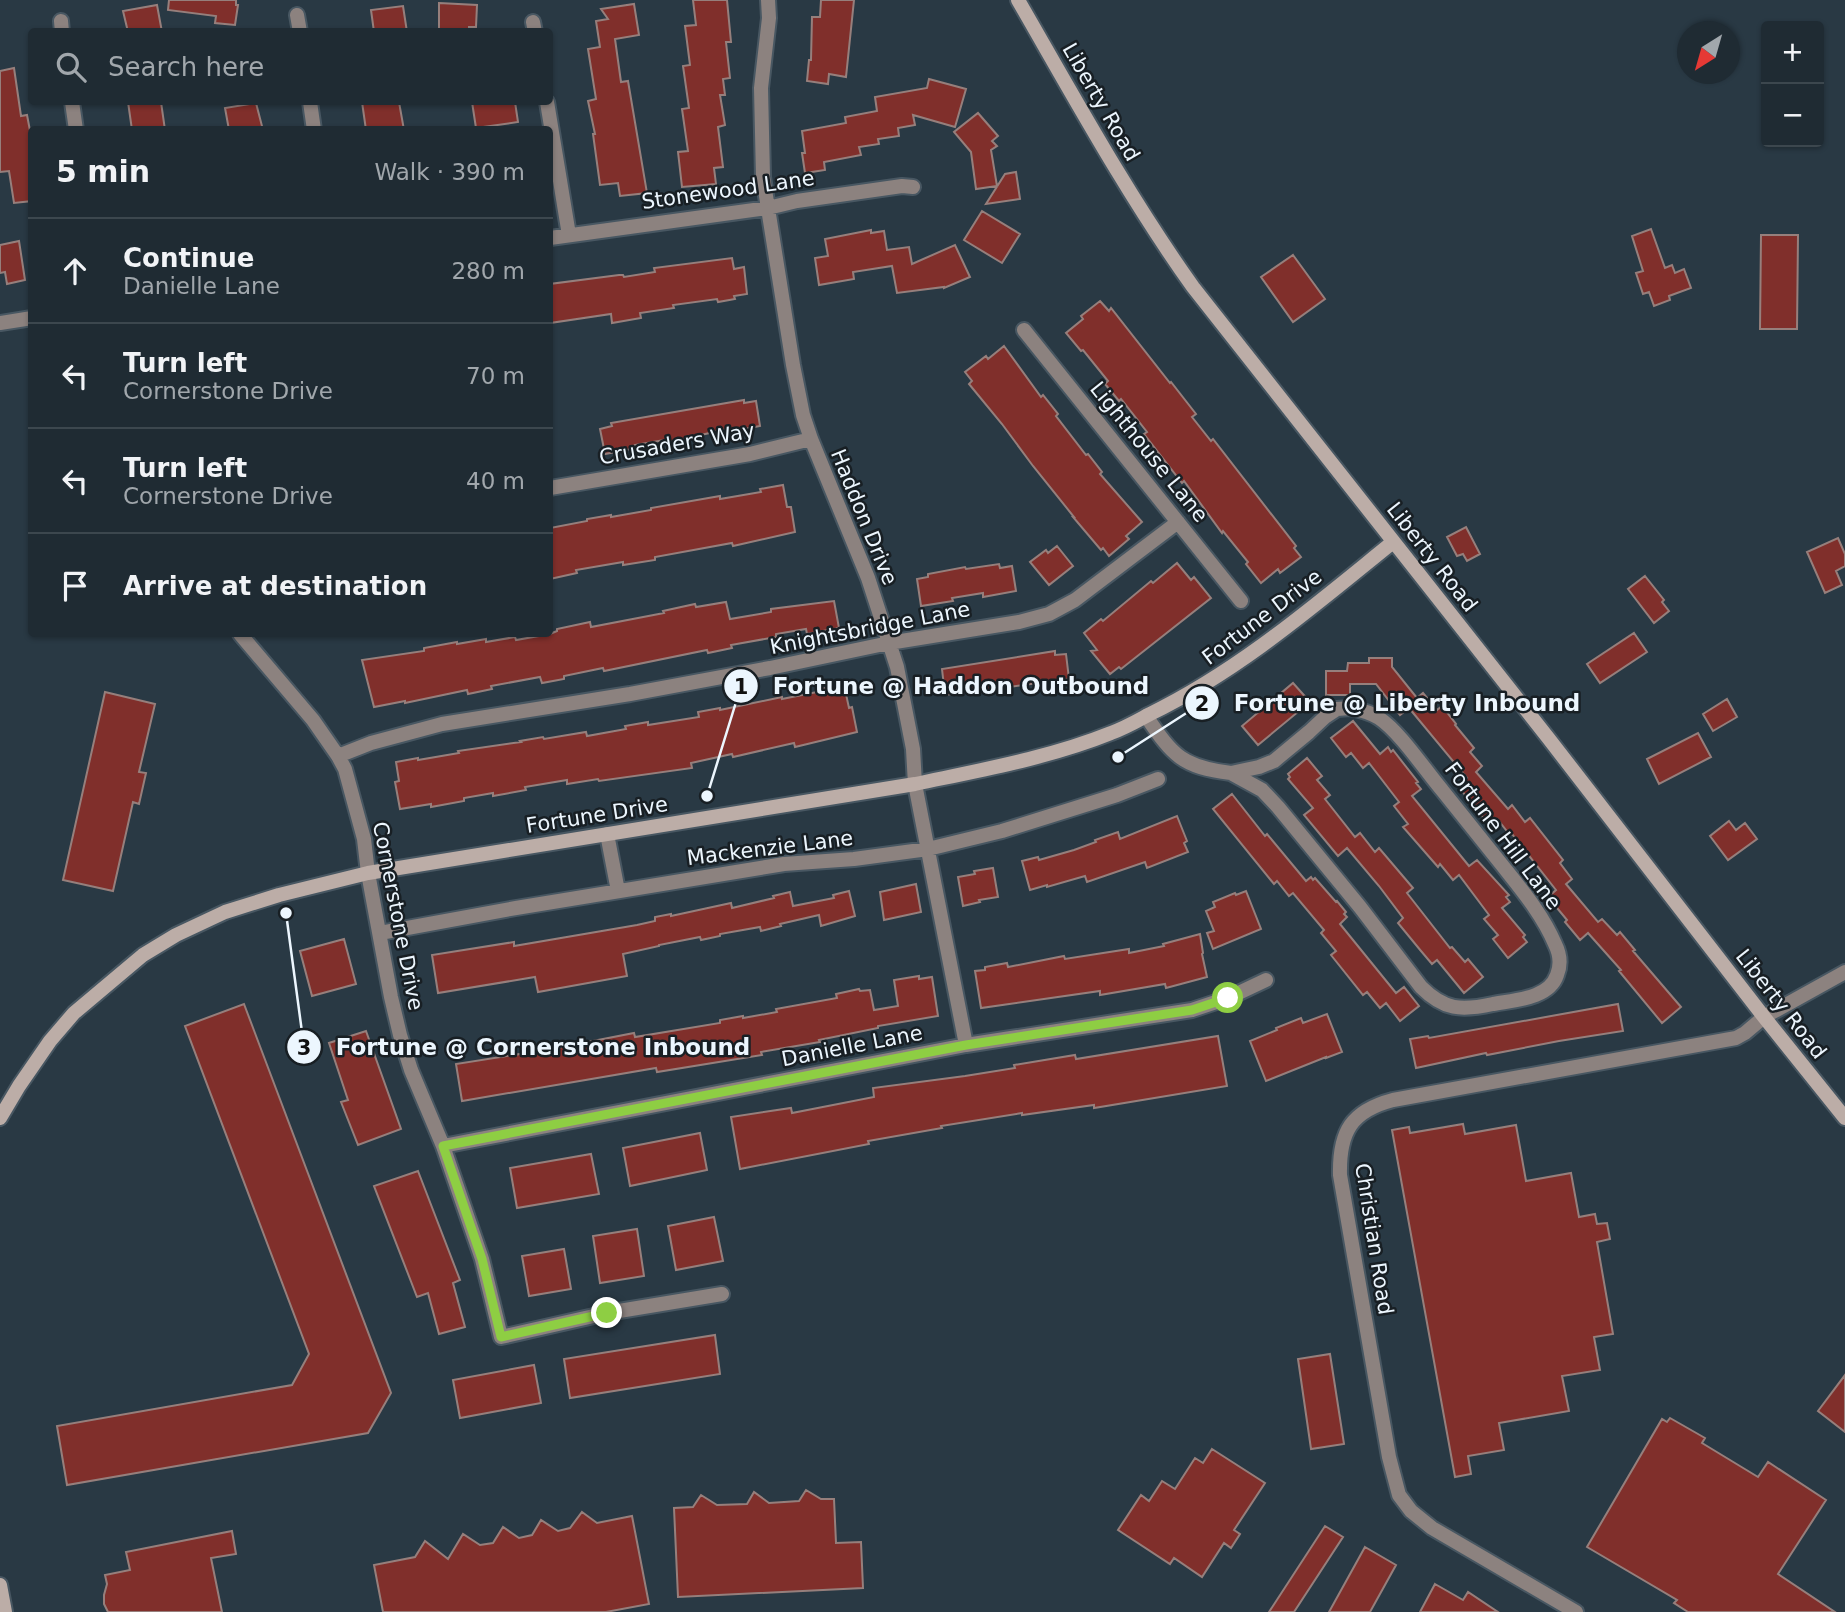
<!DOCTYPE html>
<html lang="en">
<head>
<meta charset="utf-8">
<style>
	body { margin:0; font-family:"DejaVu Sans",sans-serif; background:#27333b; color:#f1f3f6 }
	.controls { position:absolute; right:21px; top:21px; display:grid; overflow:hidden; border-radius:7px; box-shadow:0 2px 5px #0004 }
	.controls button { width:63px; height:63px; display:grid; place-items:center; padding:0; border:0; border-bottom:2px solid #3c474e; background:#1f2b33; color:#f1f3f6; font:35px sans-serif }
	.compass { position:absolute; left:1677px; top:21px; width:63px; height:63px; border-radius:50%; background:#1f2b33; box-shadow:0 2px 5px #0004; rotate:217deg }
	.stop { position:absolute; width:21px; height:21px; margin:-16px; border:5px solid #8ece43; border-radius:50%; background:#fff }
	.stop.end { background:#8ece43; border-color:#fff; box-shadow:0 2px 7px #0008 }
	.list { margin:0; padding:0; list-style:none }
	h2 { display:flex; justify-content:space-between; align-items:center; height:91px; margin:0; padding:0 28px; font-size:30px }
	h2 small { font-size:23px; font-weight:400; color:#a1a7ac }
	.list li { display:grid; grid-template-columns:46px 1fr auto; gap:21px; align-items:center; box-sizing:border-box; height:105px; padding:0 28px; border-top:2px solid #3c474e }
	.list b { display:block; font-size:26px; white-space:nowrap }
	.list p { margin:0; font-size:23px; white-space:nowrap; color:#a1a7ac }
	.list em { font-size:23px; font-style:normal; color:#a1a7ac }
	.icon { flex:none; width:38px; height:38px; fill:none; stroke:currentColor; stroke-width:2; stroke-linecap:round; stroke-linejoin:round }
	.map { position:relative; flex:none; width:1845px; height:1612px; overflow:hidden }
	.search { position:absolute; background:#1f2b33; box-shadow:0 2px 5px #0004; left:28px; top:28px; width:525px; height:77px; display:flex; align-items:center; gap:18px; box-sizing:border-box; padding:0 24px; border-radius:7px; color:#a1a7ac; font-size:26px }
	.panel { position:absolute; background:#1f2b33; box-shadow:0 2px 5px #0004; left:28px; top:126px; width:525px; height:511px; border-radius:7px }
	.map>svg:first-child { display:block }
	.building { fill:#802f2b; stroke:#967f7c; stroke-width:2 }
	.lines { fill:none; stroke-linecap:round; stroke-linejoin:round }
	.street-casing { stroke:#485762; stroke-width:18 }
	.secondary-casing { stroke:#485762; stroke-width:18 }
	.street { stroke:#8c827f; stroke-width:14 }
	.secondary { stroke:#bcada7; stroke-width:14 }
	.route { stroke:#8ece43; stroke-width:9 }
	.labels { text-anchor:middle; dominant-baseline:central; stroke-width:5; stroke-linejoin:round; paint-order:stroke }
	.street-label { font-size:21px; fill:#ecf6fe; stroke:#181f24 }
	.leader { fill:none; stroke:#ecf6fe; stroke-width:2.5 }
	.callout-dot { fill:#ecf6fe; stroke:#181f24; stroke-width:2.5 }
	.mark-label { font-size:21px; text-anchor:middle; font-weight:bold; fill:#111 }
	.callout-label { font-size:23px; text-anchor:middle; font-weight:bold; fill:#ecf6fe; stroke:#181f24; stroke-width:5; stroke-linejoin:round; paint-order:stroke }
</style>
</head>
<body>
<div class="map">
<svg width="1845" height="1612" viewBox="0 0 1845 1612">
	<rect width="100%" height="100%" fill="#293944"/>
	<!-- building -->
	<path class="building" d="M169 0H236V5H238L235 25 215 23 216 16 168 10Z
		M693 0H727L731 42H726L730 78 723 79 725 95H720L725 125 718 127 723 167 714 168 716 184 682 187 678 152 688 151 682 109 689 108 683 66 690 65 685 26 696 25Z
		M821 0H854L846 77 829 74 828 84 807 81 809 60H811L812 17H820Z
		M439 3 477 5 476 27H469V32H439Z
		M634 4 639 35 615 39 621 82 628 81 647 193 620 196 618 183 600 185 593 134H595L588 101 596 99 588 49 600 47 596 21 608 19 601 9Z
		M157 5 162 32H128L123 11Z
		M403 6 407 32H374L371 10Z
		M14 68 21 116 27 115 32 141V201L14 203 9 171 0 172V71Z
		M929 79 966 89 955 127 913 115 915 125 898 128 899 136 878 139 879 144 859 147 861 155 824 162 825 170 805 173 802 153H805L802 131 846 123 845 117 877 111 875 97 927 88Z
		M128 102H161L165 130H132Z
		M362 102H399L404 130H366Z
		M472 102H515L518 122 476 128Z
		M256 103 263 130H229L225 108Z
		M978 113 998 136 992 141 997 146 991 150 997 186 976 189 971 152 954 132Z
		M1016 172 1020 199 986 204 1005 174Z
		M982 211 1020 234 1002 263 964 240Z
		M1651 229 1665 268 1672 265 1675 273 1684 269 1691 288 1669 296 1670 300 1654 306 1649 292 1643 294 1636 273 1643 271 1632 236Z
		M871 230V233L884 231 887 250 909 247 912 264 955 245 970 277 944 288V287L897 293 892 266 853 272 854 279 819 285 815 258 828 256 825 239Z
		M1761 235H1798L1797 329H1760Z
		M19 241 25 280 7 284 5 272 0 273V245Z
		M1293 255 1325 299 1293 322 1261 277Z
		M732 258 734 269 744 267 747 294 734 296 735 299 718 302 717 299 673 305 674 308 640 313 641 318 612 323 611 314 550 323V284L619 275H623L624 277 655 272 654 268Z
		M1100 301 1109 311 1111 308 1170 383 1171 382 1196 414 1192 417 1211 441 1213 439 1296 546 1294 548 1301 557 1280 573 1278 569 1261 583 1246 564 1248 562 1223 531 1222 533 1184 481 1182 483 1144 434 1147 432 1121 399 1119 401 1105 384 1108 381 1083 350 1081 351 1066 333 1083 319 1081 316Z
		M1004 346 1041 397 1043 395 1058 414 1056 416 1086 455 1088 454 1102 472 1100 474 1142 522 1126 536 1129 539 1109 556 1103 548 1101 550 1073 517H1074L1033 466 1002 424 969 384 972 381 965 372 986 356 988 359Z
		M744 400V403L756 401 760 426 728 432 727 429 666 443 665 440 635 445 636 448 605 454 600 429 612 426 611 423Z
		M783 485 787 507H791L795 532 733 546 732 543 655 557V560L623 565V562L576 570 577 573 550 579V528L587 521V519L611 515V517L651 510V508L720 496V499L761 492 760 489Z
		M1466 527 1480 554 1467 561 1463 554 1457 556 1447 537Z
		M1838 538 1845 554V566L1836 571 1842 585 1825 593 1807 552Z
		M1057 546 1073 566 1049 585 1030 562 1046 550 1048 553Z
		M1177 563 1191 580 1194 577 1211 598 1121 669 1119 667 1110 674 1091 651 1097 650 1084 633 1101 619 1103 621 1151 581 1153 583Z
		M999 564 1000 568 1012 566 1016 591 983 597V593L952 598 953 601 921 606 917 579 928 577V574L965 567 966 569Z
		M1645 576 1664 600 1662 602 1669 611 1654 623 1628 589Z
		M834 601 839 628 807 634 806 629 776 634V637L731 645 732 648 708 653 707 650 604 671 603 668 564 676V679L542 683 540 677 491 686 492 689 468 694 467 690 405 703V701L374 707 362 660 424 651V648L457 642V644L486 639V642L515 637 516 640 550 634 557 631V629L590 622 591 627 664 613 663 611 695 604 696 607 726 602 730 619 771 612V609Z
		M1634 633 1647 652 1600 683 1587 664Z
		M1055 651V655L1066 654 1069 679 1009 687 1010 689 976 693V691L945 695 942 669Z
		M1369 658H1392V667L1417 698 1423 693 1437 710 1442 706 1456 724 1455 725 1474 748 1470 752 1482 766 1476 772 1508 809 1512 805 1525 822 1530 818 1563 860 1560 863 1572 879 1566 884 1598 922 1602 919 1617 935 1620 932 1635 950 1633 951 1681 1007 1662 1023 1619 971 1621 970 1588 933 1580 940 1565 922 1567 920 1548 897 1556 890 1512 834 1510 835 1498 820 1490 826 1458 786 1467 778 1409 708 1400 715 1376 684H1350V695H1326V671H1347L1348 663H1369Z
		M1293 683 1310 702 1258 745 1242 726Z
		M844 685 849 708 852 707 857 732 795 747 794 743 733 757 732 754 691 763 692 768 599 781 598 779 567 784V780L525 787 526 790 493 796V793L464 798V801L431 807V804L400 809 395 782 399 781 396 762 418 758V760L459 753 458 751 521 742 520 741 543 737 544 739 586 732 587 736 626 729 625 726 648 722V725L699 717 698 712 720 708V710L782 697V699L822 691 821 689Z
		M105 692 155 704 139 772 146 773 139 804 133 802 113 891 63 880Z
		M1727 699 1737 717 1713 731 1703 714Z
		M1353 721 1380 754 1388 747 1391 752 1393 750 1418 782 1416 783 1421 789 1412 796 1469 866 1477 860 1509 895 1506 897 1510 902 1502 908 1525 935 1523 937 1527 942 1508 958 1493 939 1498 935 1484 919 1489 915 1459 875 1453 880 1440 864 1438 867 1403 827 1408 824 1394 806 1399 802 1369 763 1363 768 1351 753 1346 757 1331 738Z
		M1698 733 1711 757 1659 784 1647 759Z
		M1307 758 1322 776 1317 780 1330 795 1325 799 1355 837 1360 833 1375 852 1379 848 1413 888 1407 893 1450 948 1452 947 1465 962 1468 959 1483 977 1464 993 1437 960 1432 964 1421 951 1398 923 1403 918 1379 886 1347 848 1338 856 1304 815 1313 808 1288 779 1290 777 1288 774Z
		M1232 794 1265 836 1267 834 1306 881 1311 877 1313 880 1315 878 1336 902 1337 901 1346 912 1344 914 1347 917 1340 924 1396 993 1404 987 1419 1006 1400 1021 1386 1003 1380 1008 1367 992 1363 995 1331 955 1336 951 1321 933 1324 930 1293 893 1289 896 1277 881 1274 884 1213 809Z
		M1177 816 1187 841 1184 843 1188 852 1147 868 1145 862 1087 882 1085 876 1047 887V885L1030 890 1022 861 1038 857 1039 860 1074 850 1096 842 1095 840 1118 832 1120 839Z
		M1729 821 1736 830 1745 823 1757 839 1728 860 1710 836Z
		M993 868 998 897 979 900 980 902 963 906 958 877 975 874 974 871Z
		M916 884 921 912 884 920 880 892Z
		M849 891 855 916 821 926 819 915 780 924 781 926 761 931 760 927 720 934V936L701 940 700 937 659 945V946L623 954 627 976 538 992 535 977 438 993 432 955 514 942V946L637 925 655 921V917L671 914V916L731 903 732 908 774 898 773 896 790 892 793 906 834 898 833 895Z
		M1246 891 1261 929 1213 949 1207 933 1214 931 1206 911 1215 907 1213 902 1235 893 1236 895Z
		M1200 934 1203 953 1202 954 1207 977 1166 988 1165 984 1100 995V991L981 1008 975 971 985 970V967L1007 963 1008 967 1064 956 1065 959 1129 949V953L1164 946 1163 944Z
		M344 939 356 984 312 996 300 951Z
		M919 976V979L932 977 938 1016 878 1026V1028L819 1040 820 1042 761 1052 762 1055 657 1072 656 1068 462 1101 456 1064 552 1049 634 1033 635 1037 720 1023V1020L743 1016V1018L777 1012 776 1009 837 998 836 994 859 989 860 991 870 990 874 1010 898 1006 894 980Z
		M244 1004 391 1393 368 1433 67 1485 57 1426 292 1385 309 1354 185 1026Z
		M1618 1004 1623 1031 1559 1041 1487 1055 1486 1053 1416 1068 1410 1039 1428 1036 1429 1038Z
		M1327 1014 1342 1052 1326 1058V1057L1266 1081 1250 1041 1277 1030 1276 1028 1301 1018 1303 1023Z
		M366 1031 401 1129 358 1145 341 1102 348 1100 329 1043Z
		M1218 1036 1227 1086 1094 1108V1105L1022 1115V1113L941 1126 942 1128 868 1141 869 1144 740 1169 731 1117 791 1108 792 1113 874 1097 873 1088 965 1076 1015 1068 1014 1065 1075 1055 1076 1059Z
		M1463 1124 1465 1134 1516 1125 1526 1181 1571 1173 1579 1217 1595 1214 1597 1224 1607 1223 1610 1239 1597 1242 1613 1334 1594 1337 1600 1370 1562 1376 1569 1411 1499 1423 1504 1450 1468 1456 1471 1474 1455 1477 1392 1130 1409 1127 1410 1133Z
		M700 1133 707 1170 630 1186 623 1148Z
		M591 1154 599 1194 517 1208 510 1168Z
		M418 1171 460 1280 453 1283 465 1327 439 1334 428 1293 417 1297 374 1186Z
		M714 1217 723 1261 676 1270 668 1226Z
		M637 1229 644 1276 600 1283 593 1236Z
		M564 1249 571 1289 529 1296 522 1256Z
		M715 1335 720 1374 570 1398 564 1359Z
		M1330 1354 1344 1444 1311 1449 1298 1359Z
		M534 1365 541 1403 460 1418 453 1380Z
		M1845 1375V1432L1818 1411Z
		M1670 1418 1705 1438 1702 1443 1758 1477 1768 1462 1826 1500 1778 1574 1835 1612H1688L1674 1603 1677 1600 1587 1547 1662 1419 1667 1422Z
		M1212 1449 1265 1483 1234 1530 1240 1534 1231 1548 1224 1543 1202 1577 1174 1558 1170 1564 1118 1530 1141 1495 1149 1501 1162 1481 1175 1489 1195 1458 1203 1463Z
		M806 1490 821 1499H834L836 1543 861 1542 863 1588 678 1597 674 1508 693 1507 701 1495 717 1505 747 1504 754 1492 769 1503 799 1501Z
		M582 1512 597 1523 632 1516 649 1604 606 1612H383L374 1565 415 1557 425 1541 448 1559 463 1534 480 1545 493 1543 503 1527 519 1538 532 1535 541 1520 558 1531 570 1528Z
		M1325 1526 1343 1537 1294 1612H1269Z
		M232 1531 236 1554 211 1558 222 1612H108L104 1604V1595L107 1584 105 1575 130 1570 126 1552Z
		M1365 1547 1396 1565 1370 1612H1329Z
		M1435 1584 1463 1600 1468 1592 1498 1612H1420Z"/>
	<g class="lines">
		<defs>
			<path id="street" d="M768 0 769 18 761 88 763 177 793 365 803 415 811 439 868 578 897 667 913 749 915 784 966 1045
				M297 15 300 32
				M61 21 62 32
				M533 22 535 32
				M72 102 76 130
				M310 102 314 130
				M547 102 569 235
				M550 238 768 208 797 201 902 186 913 187
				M0 323 32 318
				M1024 330 1241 601
				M550 488 750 454 811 439
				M240 634 313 720 338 756 345 769 364 839 368 873 391 997 400 1035 411 1070 443 1146 482 1259 501 1337 607 1313 722 1294
				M1350 708C1361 710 1370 712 1379 718 1400 732 1425 770 1442 790 1462 815 1482 840 1502 865 1521 889 1543 915 1555 944 1560 954 1561 965 1557 975 1549 999 1514 1000 1493 1004 1461 1011 1444 1010 1421 987L1360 907 1278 807 1262 790 1231 773 1259 767 1274 761 1309 732 1325 717 1337 709Z
				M1146 716C1173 756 1182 767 1231 773
				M338 756 371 743 442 724 630 694 770 668 889 643 1019 622 1049 614 1075 600 1178 522
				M607 834 618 891
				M380 933 516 908 784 864 854 859 928 849 1002 831 1117 795 1158 779
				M443 1146 966 1045 1192 1010 1228 998 1266 980
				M1576 1612 1432 1528 1411 1511 1399 1495 1389 1457 1340 1175C1339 1132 1351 1111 1393 1100L1736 1038 1745 1033 1764 1017 1845 972"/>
			<path id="secondary" d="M1018 0C1074 97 1128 196 1193 287L1549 739 1764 1017 1845 1118
				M0 1118 19 1086 50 1041 74 1013 143 955 176 935 225 912 279 895 368 873 915 784C981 770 1049 758 1111 733 1125 728 1137 721 1150 714 1240 670 1315 605 1393 542
				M0 1585 5 1612"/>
		</defs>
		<!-- street casing -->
		<use href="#street" class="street-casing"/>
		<!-- secondary casing -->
		<use href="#secondary" class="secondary-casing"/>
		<!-- street -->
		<use href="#street" class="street"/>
		<!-- secondary -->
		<use href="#secondary" class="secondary"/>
	</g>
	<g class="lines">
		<!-- route -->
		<path class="route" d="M607 1313 501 1337 482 1259 443 1146 966 1045 1192 1010 1228 998"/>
	</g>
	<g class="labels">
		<!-- street labels -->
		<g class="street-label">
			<text transform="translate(1101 102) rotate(60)">Liberty Road</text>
			<text transform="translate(728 190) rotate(-8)">Stonewood Lane</text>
			<text transform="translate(677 444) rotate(-10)">Crusaders Way</text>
			<text transform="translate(1149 452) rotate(51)">Lighthouse Lane</text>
			<text transform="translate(864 517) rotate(68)">Haddon Drive</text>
			<text transform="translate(1432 557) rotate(52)">Liberty Road</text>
			<text transform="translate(1262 617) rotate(-37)">Fortune Drive</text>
			<text transform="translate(870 628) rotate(-11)">Knightsbridge Lane</text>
			<text transform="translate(597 815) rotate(-9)">Fortune Drive</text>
			<text transform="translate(1503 836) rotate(53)">Fortune Hill Lane</text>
			<text transform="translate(770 848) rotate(-7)">Mackenzie Lane</text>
			<text transform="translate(398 916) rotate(79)">Cornerstone Drive</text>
			<text transform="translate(1781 1004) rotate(52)">Liberty Road</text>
			<text transform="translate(852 1046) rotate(-11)">Danielle Lane</text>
			<text transform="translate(1374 1239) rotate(81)">Christian Road</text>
		</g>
	</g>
	<!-- callouts -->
	<path class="leader" d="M707 796L741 686M1118 757L1202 703M286 913L304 1047"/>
	<g class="callout-dot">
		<circle cx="707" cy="796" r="7"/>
		<circle cx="1118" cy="757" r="7"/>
		<circle cx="286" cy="913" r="7"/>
		<circle cx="741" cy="686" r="18"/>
		<circle cx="1202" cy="703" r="18"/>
		<circle cx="304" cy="1047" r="18"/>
	</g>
	<g class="mark-label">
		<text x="741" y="694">1</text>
		<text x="1202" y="711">2</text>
		<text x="304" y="1055">3</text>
	</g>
	<g class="callout-label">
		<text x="961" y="694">Fortune @ Haddon Outbound</text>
		<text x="1407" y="711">Fortune @ Liberty Inbound</text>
		<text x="543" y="1055">Fortune @ Cornerstone Inbound</text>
	</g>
</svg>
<div class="controls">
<button>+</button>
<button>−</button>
</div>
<svg class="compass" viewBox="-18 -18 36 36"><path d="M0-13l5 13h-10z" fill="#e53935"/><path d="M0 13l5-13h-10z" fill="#a1a7ac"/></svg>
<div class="stop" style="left:1228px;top:998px"></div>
<div class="stop end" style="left:607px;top:1313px"></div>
<div class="search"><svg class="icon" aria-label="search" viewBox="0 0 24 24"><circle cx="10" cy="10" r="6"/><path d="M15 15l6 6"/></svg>Search here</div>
<section class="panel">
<h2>5 min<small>Walk · 390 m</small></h2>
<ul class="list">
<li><svg class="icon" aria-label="ahead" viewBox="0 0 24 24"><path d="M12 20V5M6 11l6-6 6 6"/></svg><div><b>Continue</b><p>Danielle Lane</p></div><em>280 m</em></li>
<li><svg class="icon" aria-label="left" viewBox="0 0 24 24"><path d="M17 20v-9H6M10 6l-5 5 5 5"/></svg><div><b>Turn left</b><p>Cornerstone Drive</p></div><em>70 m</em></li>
<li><svg class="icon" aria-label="left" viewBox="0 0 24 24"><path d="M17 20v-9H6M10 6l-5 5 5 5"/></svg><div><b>Turn left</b><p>Cornerstone Drive</p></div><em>40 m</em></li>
<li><svg class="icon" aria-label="arrive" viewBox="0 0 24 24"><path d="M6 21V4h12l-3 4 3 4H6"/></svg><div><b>Arrive at destination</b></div></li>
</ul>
</section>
</div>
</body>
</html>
